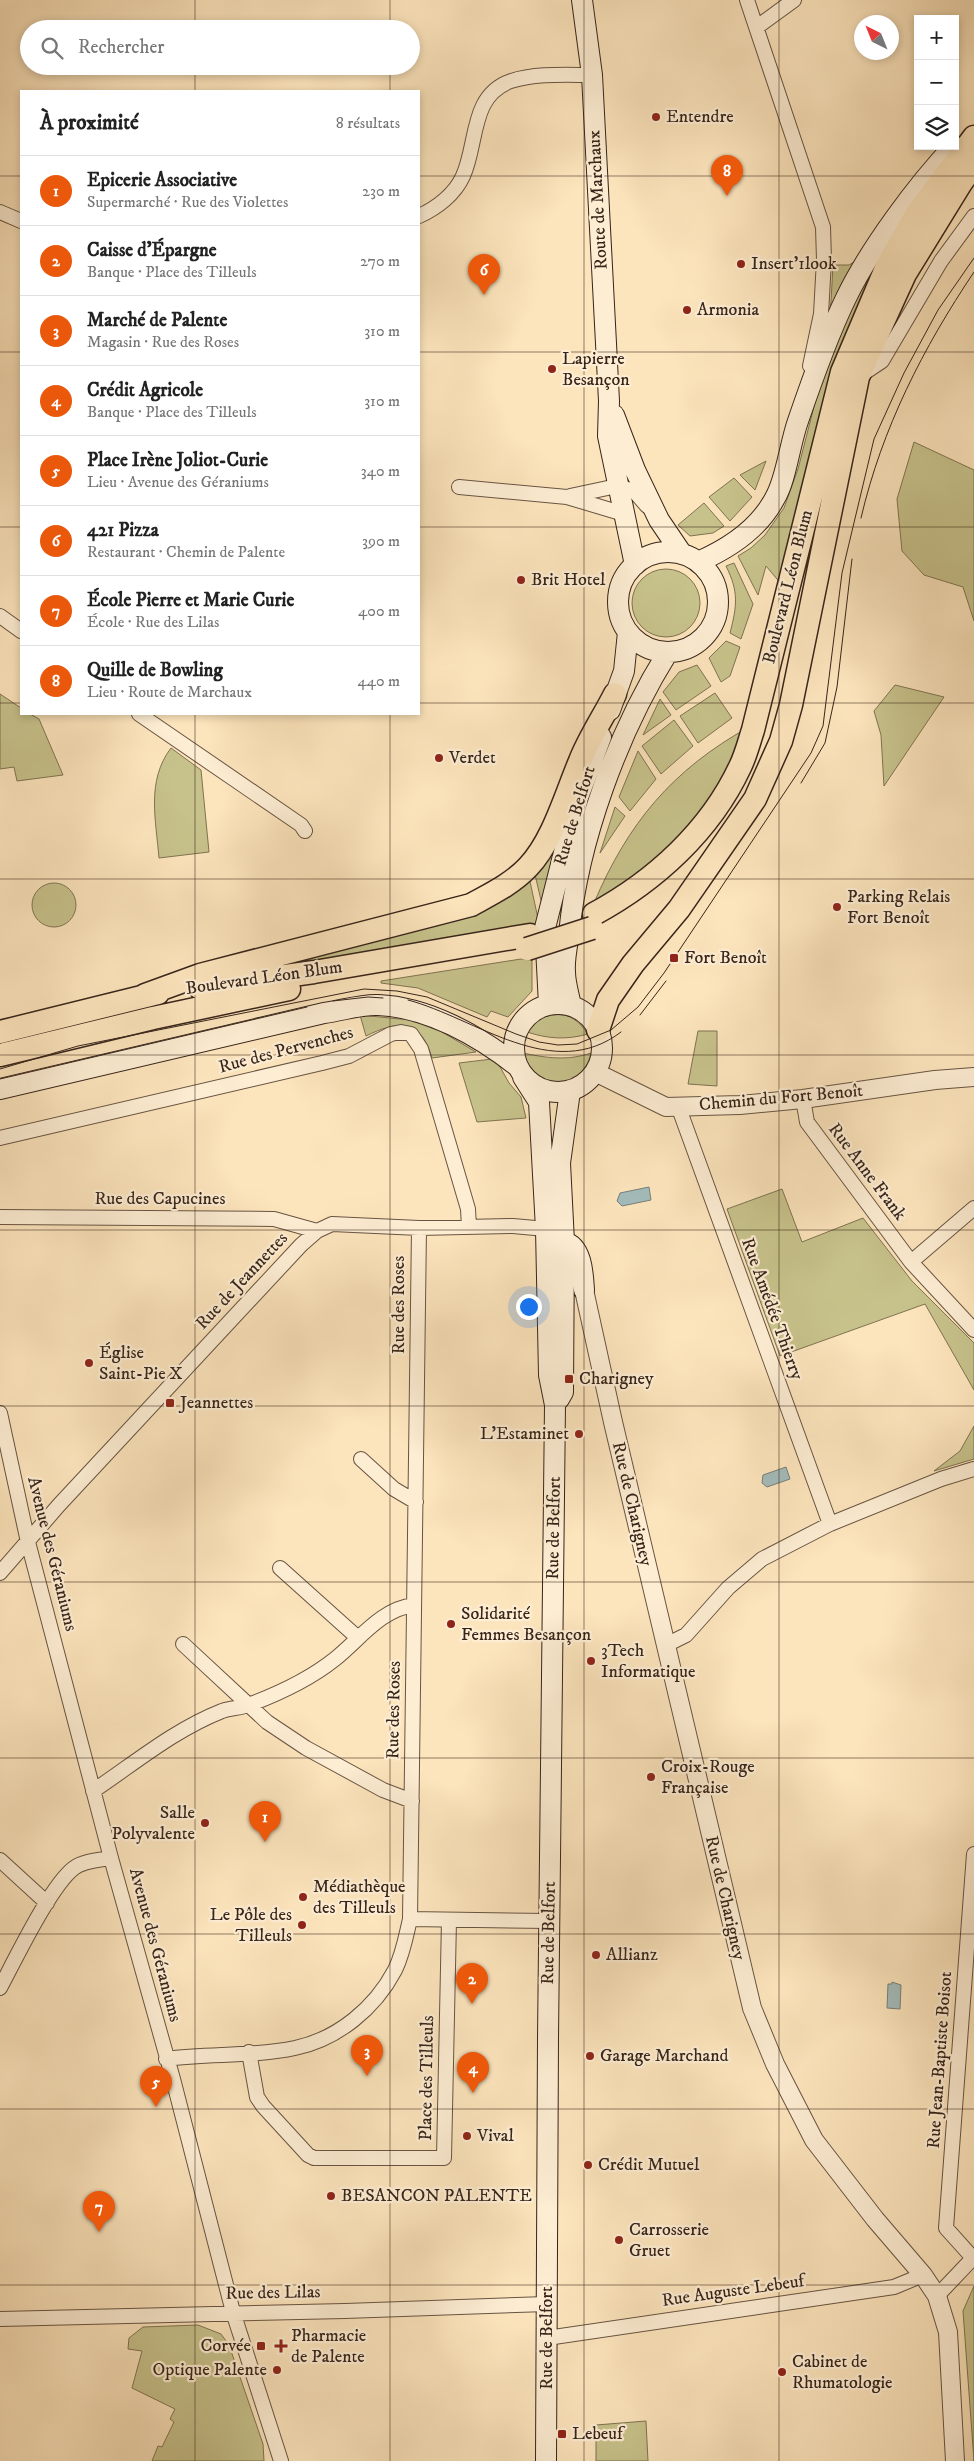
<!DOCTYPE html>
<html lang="fr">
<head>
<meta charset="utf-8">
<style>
	body { margin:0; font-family:"IM FELL DW Pica",serif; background:#f2f2f2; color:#222 }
	.controls { position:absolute; right:15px; top:15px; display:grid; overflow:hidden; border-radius:0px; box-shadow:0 2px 8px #0003 }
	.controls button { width:45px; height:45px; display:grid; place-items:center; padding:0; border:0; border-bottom:1px solid #e0e0e0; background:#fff; color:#222; font:25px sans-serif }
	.compass { position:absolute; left:854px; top:15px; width:45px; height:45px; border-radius:50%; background:#fff; box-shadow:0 2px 8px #0003; rotate:317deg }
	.you { position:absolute; left:528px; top:1306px; width:18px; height:18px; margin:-12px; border:4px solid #fff; border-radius:50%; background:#1a73e8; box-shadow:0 0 0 8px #1a73e833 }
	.badge { display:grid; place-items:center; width:32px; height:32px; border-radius:50%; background:#ea580c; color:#fff; font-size:16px; font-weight:700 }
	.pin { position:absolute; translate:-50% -41px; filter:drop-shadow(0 1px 2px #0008) }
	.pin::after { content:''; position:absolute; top:26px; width:18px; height:15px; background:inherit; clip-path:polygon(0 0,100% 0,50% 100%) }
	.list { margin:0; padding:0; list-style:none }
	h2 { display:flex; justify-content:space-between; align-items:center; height:65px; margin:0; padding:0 20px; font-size:21px }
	h2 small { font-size:16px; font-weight:400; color:#767676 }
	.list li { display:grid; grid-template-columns:32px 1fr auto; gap:15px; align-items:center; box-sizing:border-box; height:70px; padding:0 20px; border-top:1px solid #e0e0e0 }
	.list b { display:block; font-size:19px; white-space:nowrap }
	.list p { margin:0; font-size:16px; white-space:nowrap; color:#767676 }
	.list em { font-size:16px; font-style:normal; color:#767676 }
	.icon { flex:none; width:28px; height:28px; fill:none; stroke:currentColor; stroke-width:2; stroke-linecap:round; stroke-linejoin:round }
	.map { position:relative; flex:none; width:974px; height:2461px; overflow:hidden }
	.search { position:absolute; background:#fff; box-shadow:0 2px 8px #0003; left:20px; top:20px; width:400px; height:55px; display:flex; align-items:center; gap:12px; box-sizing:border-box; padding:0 18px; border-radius:28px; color:#767676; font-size:19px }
	.panel { position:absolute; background:#fff; box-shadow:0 2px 8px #0003; left:20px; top:90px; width:400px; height:625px; border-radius:0px }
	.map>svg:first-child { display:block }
	.green { fill:#c7c28b; stroke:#7f7352 }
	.water { fill:#a3bcbb; stroke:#787f7b }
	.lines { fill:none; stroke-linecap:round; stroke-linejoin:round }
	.minor-casing { stroke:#685442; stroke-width:16 }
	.tertiary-casing { stroke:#685442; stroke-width:20 }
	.secondary-casing { stroke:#37241a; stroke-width:22 }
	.primary-casing { stroke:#37241a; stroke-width:25 }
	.minor { stroke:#fdedd3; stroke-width:14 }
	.tertiary { stroke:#fdedd3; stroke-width:18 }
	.secondary { stroke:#fdedd3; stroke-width:20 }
	.primary { stroke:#fce4bc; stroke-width:22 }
	.tram { stroke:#37241a; stroke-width:1 }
	.primary-bridge-casing { stroke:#37241a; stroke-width:25; stroke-linecap:butt }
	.primary-bridge { stroke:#fce4bc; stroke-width:22 }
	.grid { fill:none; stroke:#37241a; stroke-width:1; stroke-opacity:0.55 }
	.poi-dot { fill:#8f2418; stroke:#fdedd3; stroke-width:2 }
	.labels { text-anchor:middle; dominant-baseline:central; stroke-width:4.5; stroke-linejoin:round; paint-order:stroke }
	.poi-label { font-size:18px; fill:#37241a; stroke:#fdedd3; text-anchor:start }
	.street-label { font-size:18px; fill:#37241a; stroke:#fdedd3 }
</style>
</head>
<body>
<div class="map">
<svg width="974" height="2461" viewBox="0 0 974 2461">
	<rect width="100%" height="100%" fill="#fce4bc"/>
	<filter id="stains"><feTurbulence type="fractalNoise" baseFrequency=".004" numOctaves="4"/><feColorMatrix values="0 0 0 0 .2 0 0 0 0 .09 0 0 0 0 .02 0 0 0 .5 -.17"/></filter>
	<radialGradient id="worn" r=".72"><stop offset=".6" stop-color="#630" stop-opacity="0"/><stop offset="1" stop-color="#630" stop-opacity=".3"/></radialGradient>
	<!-- green -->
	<path class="green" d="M888 237 782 585 766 566 758 595 738 556 751 548 765 535 784 508 798 469 819 387 837 336Z
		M861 258 827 326 831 302 833 265H849Z
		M914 442 974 470V621L963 587 924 575 902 551 897 499Z
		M766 461 755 490 740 475Z
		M734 478 752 497 730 521 709 497Z
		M704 503 724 526 713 533 690 536 678 525Z
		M734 563 753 604 741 639 730 633C737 606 739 592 726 566Z
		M632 603a34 34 0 1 1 68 0a34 34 0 1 1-68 0Z
		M726 641 740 647 730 676 721 682 709 658Z
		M697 665 711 686 676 710 663 692 679 672Z
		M895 685 944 697 884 786 881 735 874 711Z
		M715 693 732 718 698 743 680 716Z
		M0 694 21 708V714H30L39 719 63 775 17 781 14 767 0 769Z
		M660 699 671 715 643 735Z
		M674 720 693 746 661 774 642 746Z
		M749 727 727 781 658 864 594 903C628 823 672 770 749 727Z
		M171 748 201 770 209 852 159 858C156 820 146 781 171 748Z
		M638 751 656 779 630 811 619 797Z
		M615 807 625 816 600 853Z
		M553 848 544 913 533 866Z
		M528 872 540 928 276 973V964Z
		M32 905a22 22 0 1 1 44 0a22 22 0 1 1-44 0Z
		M521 959 532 960V991L508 1017 491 1011 487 1017 418 988 381 983V981Z
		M555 1013C571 1015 579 1021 588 1034 567 1040 548 1039 527 1032 535 1020 542 1016 555 1013Z
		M360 1015 410 1020 442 1032 476 1052 432 1058C421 1019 398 1020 366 1036Z
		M698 1031H717V1086L688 1084Z
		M523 1053C546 1058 568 1061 591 1053 582 1093 534 1091 523 1053Z
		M492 1059 499 1065 509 1083 521 1097 526 1118 477 1122 459 1063Z
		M782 1189 802 1242 863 1218 912 1281 974 1343V1390L925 1304 780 1356 727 1209Z
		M974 1426V1459L934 1471 960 1451Z
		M974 2286V2461L963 2311Z
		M198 2325 221 2334 229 2345 263 2444 264 2461H152L158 2446 162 2447 174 2422 170 2419 175 2409 132 2388 142 2351 128 2349 129 2338 143 2327Z
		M646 2421 648 2461H596V2425Z"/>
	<!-- water -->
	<path class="water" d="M649 1187 651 1200 622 1206 617 1201 620 1193Z
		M786 1467 790 1479 767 1487 762 1483 763 1475Z
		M892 1982 901 1985 900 2009 887 2008 888 1984H892Z"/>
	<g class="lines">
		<defs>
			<path id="minor" d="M747 0 823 227 824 260 821 314 810 366
				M757 27 794 0
				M0 212 21 221
				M419 216C437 208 455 194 463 176 478 143 470 95 511 81 536 73 566 75 592 75
				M861 375 882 361 941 261 974 216
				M459 487 567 497 624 514
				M570 496 617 486 634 491 647 506
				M0 616 21 631
				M139 714 301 825 305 831
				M803 1099 807 1122 911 1262 974 1330
				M681 1106V1114L830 1524
				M0 1138 322 1063 349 1056 391 1034 401 1032 411 1034 421 1049 468 1209 469 1227
				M0 1217 274 1219 317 1231
				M911 1262 974 1208
				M0 1413 28 1542 111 1858 173 2079 233 2312 281 2461
				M361 1459 394 1489 416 1502
				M280 1568 358 1638
				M0 1573 59 1505 301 1245 317 1231 332 1224 419 1228 513 1226 546 1229
				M183 1644 267 1722 306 1748 383 1790 412 1801
				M666 1645 686 1635 728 1588 762 1559 830 1524 941 1479 974 1469
				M93 1791C135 1763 174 1730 222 1711 231 1708 242 1708 251 1704 280 1693 310 1679 335 1659 360 1639 381 1609 414 1605
				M0 1860 47 1903
				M410 1919 549 1921
				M0 1988C15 1960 51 1885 74 1868 83 1861 100 1860 111 1858
				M249 2052 257 2097 263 2106 308 2155 314 2158H444L449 1920
				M166 2059C209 2053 253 2057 295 2048 338 2039 375 2008 395 1970 403 1954 406 1936 410 1919L419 1228
				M973 2258 946 2228 974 1854
				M937 2296 974 2257
				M0 2319 345 2311 547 2304
				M547 2338 894 2287 923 2275"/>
			<path id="tertiary" d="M595 1072 666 1107 740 1105 803 1099 935 1080 974 1077
				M584 1290 613 1422 752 2008 775 2064 814 2140 875 2219 923 2275 937 2296 948 2332 955 2461"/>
			<path id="secondary" d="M582 0 592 75 609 401 608 436 635 565
				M614 415 635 470 659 520 682 554
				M618 602a50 50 0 1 1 100 0a50 50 0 1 1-100 0Z
				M698 562C730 548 759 529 775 498 786 480 790 443 798 421 812 380 827 337 846 298 869 250 917 185 954 146
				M610 710 624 671 628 632
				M514 1048a44 44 0 1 1 88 0a44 44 0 1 1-88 0Z
				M549 1005 545 928 578 797 601 737
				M571 1006C569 995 565 983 565 972 564 960 567 946 569 934 578 840 618 732 668 652
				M523 1077 539 1102 546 1229 549 1375 555 1405 548 2038 546 2461
				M0 1089 324 1013C341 1011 361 1004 378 1005 428 1007 479 1036 517 1066
				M564 1242C582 1246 583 1274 584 1290
				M559 1399 563 1392 564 1242 560 1163 570 1091"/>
			<path id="primary" d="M594 914C655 881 710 831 740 767 746 755 749 742 753 730L842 372 887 266 917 213 974 137
				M200 988 314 972 530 935
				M145 995 200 975 471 905C491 894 512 884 528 867 553 841 566 794 580 761 589 738 604 716 615 694
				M598 1030 608 1000 633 964 679 909 755 799 781 741 791 705 858 377 905 274 961 183 974 165
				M0 1032 158 993
				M0 1055 153 1018 289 989"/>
		</defs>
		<!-- minor casing -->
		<use href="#minor" class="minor-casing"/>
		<!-- tertiary casing -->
		<use href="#tertiary" class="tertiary-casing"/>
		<!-- secondary casing -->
		<use href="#secondary" class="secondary-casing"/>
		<!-- primary casing -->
		<use href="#primary" class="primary-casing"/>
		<!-- minor -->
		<use href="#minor" class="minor"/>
		<!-- tertiary -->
		<use href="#tertiary" class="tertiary"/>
		<!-- secondary -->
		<use href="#secondary" class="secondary"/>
		<!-- primary -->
		<use href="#primary" class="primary"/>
		<!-- tram -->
		<path class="tram" d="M861 518C882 428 923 348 974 272
			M801 783 825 743 837 687 852 559
			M408 1000C476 1018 553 1084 621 1032
			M333 1001 368 997 383 998
			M640 1015 666 981
			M0 1069 78 1046 364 989 397 991 427 997 516 1034 539 1042 558 1045 577 1044 611 1030 638 1007 664 973 811 753 823 726 842 573 874 439 904 373 938 310 974 258
			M0 1079 307 1007"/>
		<defs>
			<path id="primary-bridge" d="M527 949 592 928"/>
		</defs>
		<!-- primary-bridge casing -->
		<use href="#primary-bridge" class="primary-bridge-casing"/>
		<!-- primary-bridge -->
		<use href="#primary-bridge" class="primary-bridge"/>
	</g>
	<!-- grid -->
	<path class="grid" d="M195 0V29M390 0V29M584 0V2461M779 0V2461M195 66V91M390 66V91M0 176H21M419 176H974M0 352H21M419 352H974M0 527H21M419 527H974M0 703H21M419 703H974M195 714V2461M390 714V2461M0 879H974M0 1055H974M0 1230H974M0 1406H974M0 1582H974M0 1758H974M0 1934H974M0 2109H974M0 2285H974"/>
	<!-- markers -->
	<g class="poi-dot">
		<circle cx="656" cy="117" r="5"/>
		<circle cx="741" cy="264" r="5"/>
		<circle cx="687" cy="310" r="5"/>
		<circle cx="552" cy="369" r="5"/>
		<circle cx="521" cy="580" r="5"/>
		<circle cx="439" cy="758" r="5"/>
		<circle cx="837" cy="907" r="5"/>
		<rect x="669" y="953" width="10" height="10" rx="2.5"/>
		<circle cx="89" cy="1363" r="5"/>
		<rect x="564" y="1374" width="10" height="10" rx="2.5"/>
		<rect x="165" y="1398" width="10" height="10" rx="2.5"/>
		<circle cx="579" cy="1434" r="5"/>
		<circle cx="451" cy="1624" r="5"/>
		<circle cx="591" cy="1661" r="5"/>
		<circle cx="651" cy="1777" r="5"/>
		<circle cx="205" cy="1823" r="5"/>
		<circle cx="303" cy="1897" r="5"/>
		<circle cx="302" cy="1925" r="5"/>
		<circle cx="596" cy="1955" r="5"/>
		<circle cx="590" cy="2056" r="5"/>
		<circle cx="467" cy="2136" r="5"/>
		<circle cx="588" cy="2165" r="5"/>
		<circle cx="331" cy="2196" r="5"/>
		<circle cx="619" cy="2240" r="5"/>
		<rect x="256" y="2341" width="10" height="10" rx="2.5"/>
		<path d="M278.5 2338.5h5v5h5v5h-5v5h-5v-5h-5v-5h5z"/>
		<circle cx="277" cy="2370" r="5"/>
		<circle cx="782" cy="2372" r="5"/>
		<rect x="557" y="2429" width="10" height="10" rx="2.5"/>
	</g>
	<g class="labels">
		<!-- poi labels -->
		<g class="poi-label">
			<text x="666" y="117">Entendre</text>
			<text x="751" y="264">Insert'1look</text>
			<text x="697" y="310">Armonia</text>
			<text x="562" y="359">Lapierre<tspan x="562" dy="21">Besançon</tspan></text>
			<text x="531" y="580">Brit Hotel</text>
			<text x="449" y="758">Verdet</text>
			<text x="847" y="897">Parking Relais<tspan x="847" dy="21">Fort Benoît</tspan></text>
			<text x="684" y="958">Fort Benoît</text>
			<text x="99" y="1353">Église<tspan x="99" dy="21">Saint-Pie X</tspan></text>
			<text x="579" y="1379">Charigney</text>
			<text x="180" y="1403">Jeannettes</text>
			<text x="569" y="1434" text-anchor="end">L'Estaminet</text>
			<text x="461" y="1614">Solidarité<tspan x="461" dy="21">Femmes Besançon</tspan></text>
			<text x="601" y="1651">3Tech<tspan x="601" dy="21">Informatique</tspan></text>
			<text x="661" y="1767">Croix-Rouge<tspan x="661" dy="21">Française</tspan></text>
			<text x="195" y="1813" text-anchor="end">Salle<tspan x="195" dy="21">Polyvalente</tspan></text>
			<text x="313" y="1887">Médiathèque<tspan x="313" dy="21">des Tilleuls</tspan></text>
			<text x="292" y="1915" text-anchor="end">Le Pôle des<tspan x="292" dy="21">Tilleuls</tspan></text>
			<text x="606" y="1955">Allianz</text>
			<text x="600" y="2056">Garage Marchand</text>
			<text x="477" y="2136">Vival</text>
			<text x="598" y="2165">Crédit Mutuel</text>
			<text x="341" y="2196">BESANCON PALENTE</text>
			<text x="629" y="2230">Carrosserie<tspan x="629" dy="21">Gruet</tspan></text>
			<text x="291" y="2336">Pharmacie<tspan x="291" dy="21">de Palente</tspan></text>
			<text x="251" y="2346" text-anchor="end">Corvée</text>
			<text x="792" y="2362">Cabinet de<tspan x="792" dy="21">Rhumatologie</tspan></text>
			<text x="267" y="2370" text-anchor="end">Optique Palente</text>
			<text x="572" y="2434">Lebeuf</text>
		</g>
		<!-- street labels -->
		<g class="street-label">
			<text transform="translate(598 200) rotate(-93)">Route de Marchaux</text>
			<text transform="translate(788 587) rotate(-76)">Boulevard Léon Blum</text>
			<text transform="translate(575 816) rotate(-73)">Rue de Belfort</text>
			<text transform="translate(264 978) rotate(-8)">Boulevard Léon Blum</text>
			<text transform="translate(286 1050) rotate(-15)">Rue des Pervenches</text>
			<text transform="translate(781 1098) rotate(-5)">Chemin du Fort Benoît</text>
			<text transform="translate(867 1172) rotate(53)">Rue Anne Frank</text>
			<text x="160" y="1199">Rue des Capucines</text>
			<text transform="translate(242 1281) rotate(-47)">Rue de Jeannettes</text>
			<text transform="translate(399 1305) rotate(-90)">Rue des Roses</text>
			<text transform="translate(772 1309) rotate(70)">Rue Amédée Thierry</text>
			<text transform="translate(632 1504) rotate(77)">Rue de Charigney</text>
			<text transform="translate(554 1528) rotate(-89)">Rue de Belfort</text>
			<text transform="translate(52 1554) rotate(76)">Avenue des Géraniums</text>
			<text transform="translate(394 1710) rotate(-89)">Rue des Roses</text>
			<text transform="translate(725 1898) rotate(77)">Rue de Charigney</text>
			<text transform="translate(549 1933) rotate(-89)">Rue de Belfort</text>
			<text transform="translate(155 1945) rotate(75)">Avenue des Géraniums</text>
			<text transform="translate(940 2060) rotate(-86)">Rue Jean-Baptiste Boisot</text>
			<text transform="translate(427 2078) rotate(-89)">Place des Tilleuls</text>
			<text transform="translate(733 2291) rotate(-8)">Rue Auguste Lebeuf</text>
			<text transform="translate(273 2293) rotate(-1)">Rue des Lilas</text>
			<text transform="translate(547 2338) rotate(-90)">Rue de Belfort</text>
		</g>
	</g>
	<rect width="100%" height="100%" filter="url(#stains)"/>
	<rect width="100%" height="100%" fill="url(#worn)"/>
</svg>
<div class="controls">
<button>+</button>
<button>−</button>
<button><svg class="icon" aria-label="layers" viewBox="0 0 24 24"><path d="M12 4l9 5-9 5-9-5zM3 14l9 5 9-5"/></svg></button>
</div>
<svg class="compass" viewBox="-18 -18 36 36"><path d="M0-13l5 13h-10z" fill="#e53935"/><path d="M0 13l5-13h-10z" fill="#767676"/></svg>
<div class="you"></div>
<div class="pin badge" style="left:265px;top:1842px">1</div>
<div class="pin badge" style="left:472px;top:2004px">2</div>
<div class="pin badge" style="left:367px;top:2076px">3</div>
<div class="pin badge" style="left:473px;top:2093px">4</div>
<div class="pin badge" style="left:156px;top:2107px">5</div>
<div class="pin badge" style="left:484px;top:295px">6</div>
<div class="pin badge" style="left:99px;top:2232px">7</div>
<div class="pin badge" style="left:727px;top:196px">8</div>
<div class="search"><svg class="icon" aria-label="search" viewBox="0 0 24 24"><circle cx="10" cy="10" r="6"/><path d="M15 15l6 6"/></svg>Rechercher</div>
<section class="panel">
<h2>À proximité<small>8 résultats</small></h2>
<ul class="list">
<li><span class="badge">1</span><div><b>Epicerie Associative</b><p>Supermarché · Rue des Violettes</p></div><em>230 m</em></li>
<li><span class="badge">2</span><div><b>Caisse d'Épargne</b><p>Banque · Place des Tilleuls</p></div><em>270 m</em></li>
<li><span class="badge">3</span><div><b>Marché de Palente</b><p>Magasin · Rue des Roses</p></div><em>310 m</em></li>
<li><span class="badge">4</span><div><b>Crédit Agricole</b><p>Banque · Place des Tilleuls</p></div><em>310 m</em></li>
<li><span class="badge">5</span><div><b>Place Irène Joliot-Curie</b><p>Lieu · Avenue des Géraniums</p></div><em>340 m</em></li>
<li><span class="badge">6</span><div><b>421 Pizza</b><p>Restaurant · Chemin de Palente</p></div><em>390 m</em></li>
<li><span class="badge">7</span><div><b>École Pierre et Marie Curie</b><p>École · Rue des Lilas</p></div><em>400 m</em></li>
<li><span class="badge">8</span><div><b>Quille de Bowling</b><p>Lieu · Route de Marchaux</p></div><em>440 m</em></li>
</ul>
</section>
</div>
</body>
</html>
